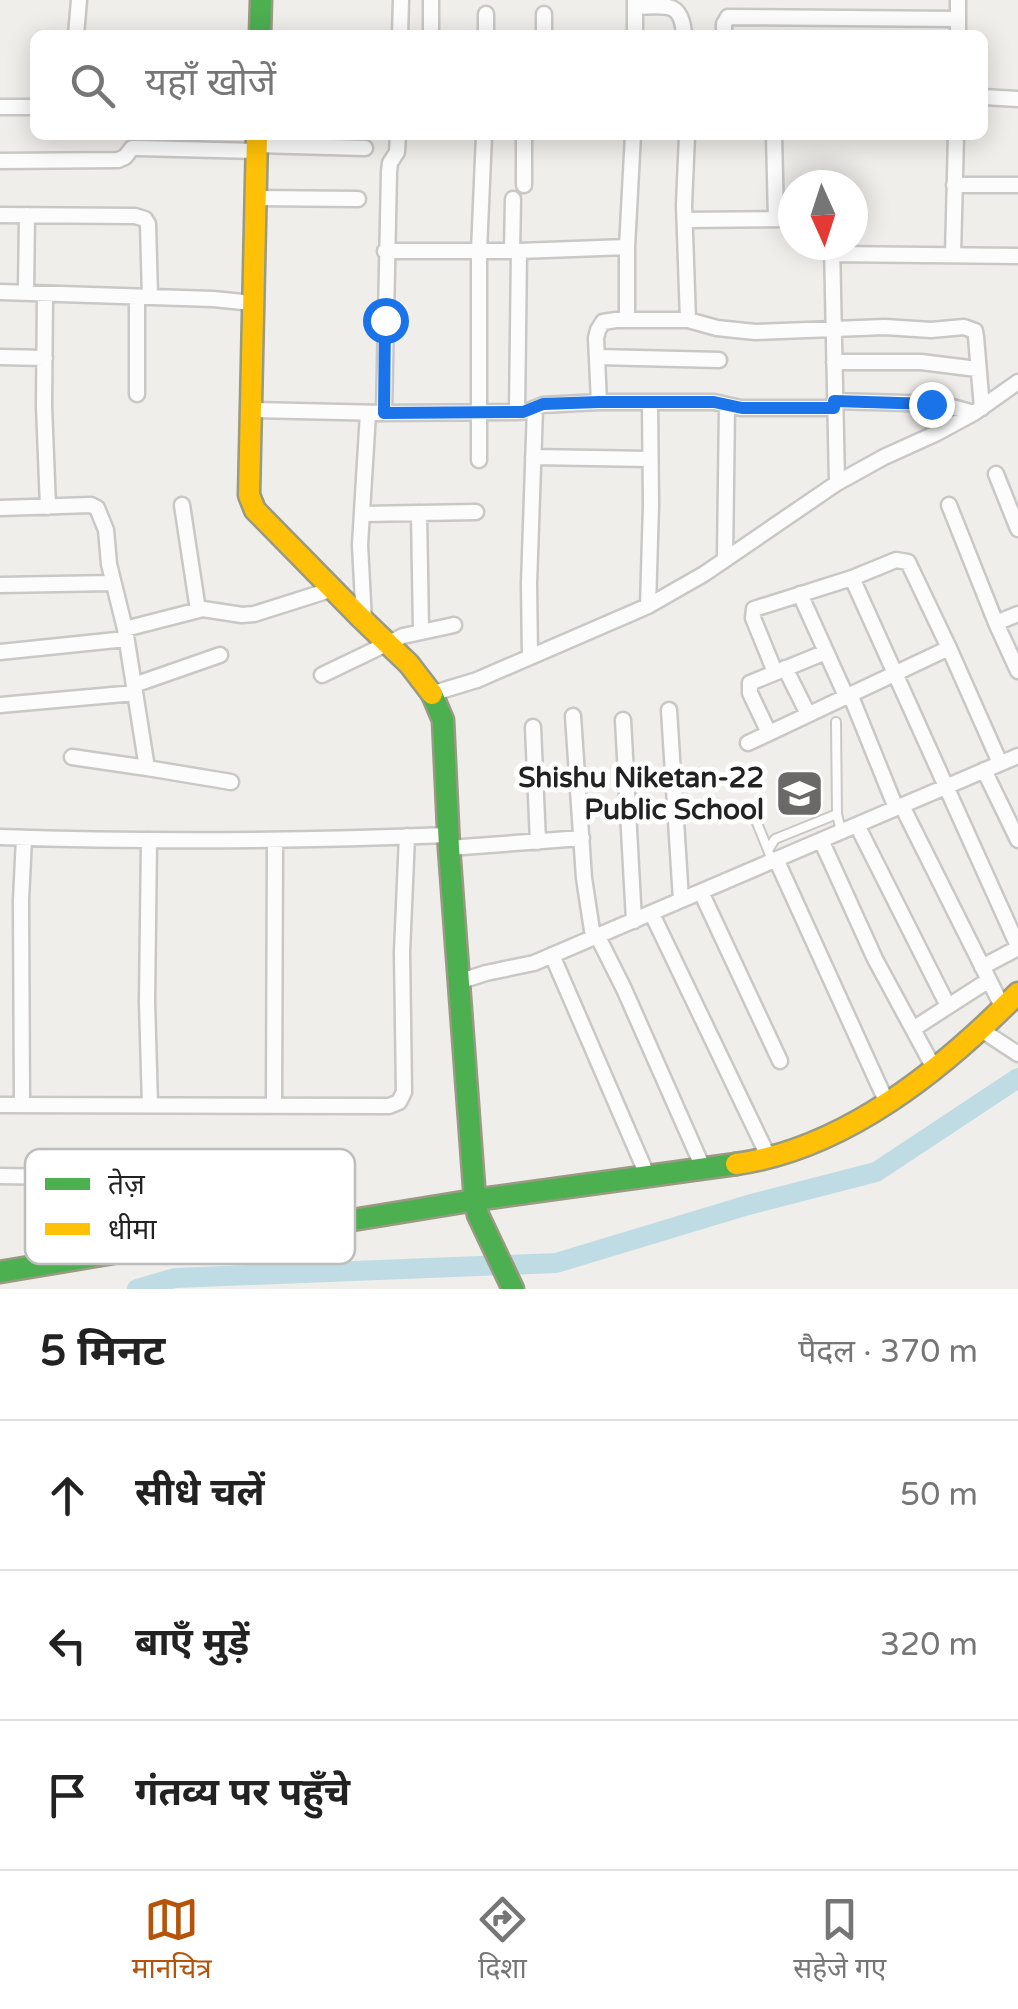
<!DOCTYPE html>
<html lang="hi">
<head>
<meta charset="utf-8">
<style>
	body { margin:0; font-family:"Varela Round","Noto Sans Devanagari",sans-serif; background:#f2f2f2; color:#222 }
	.compass { position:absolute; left:778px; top:170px; width:90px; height:90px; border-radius:50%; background:#fff; box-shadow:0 5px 25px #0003; rotate:177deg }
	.stop { position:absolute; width:30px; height:30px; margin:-22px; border:8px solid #1a73e8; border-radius:50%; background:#fff }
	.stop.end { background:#1a73e8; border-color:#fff; box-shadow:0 2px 10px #0008 }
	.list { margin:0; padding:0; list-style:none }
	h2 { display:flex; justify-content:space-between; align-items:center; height:130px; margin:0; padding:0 40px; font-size:42px }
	h2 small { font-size:32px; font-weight:400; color:#767676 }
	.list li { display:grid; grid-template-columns:65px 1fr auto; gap:30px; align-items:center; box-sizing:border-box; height:150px; padding:0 40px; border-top:2px solid #e0e0e0 }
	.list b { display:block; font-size:38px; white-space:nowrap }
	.list em { font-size:32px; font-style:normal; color:#767676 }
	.icon { flex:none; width:55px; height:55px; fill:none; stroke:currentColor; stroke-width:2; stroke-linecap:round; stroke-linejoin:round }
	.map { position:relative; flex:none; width:1018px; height:1289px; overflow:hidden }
	.search { position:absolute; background:#fff; box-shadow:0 5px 25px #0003; left:30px; right:30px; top:30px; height:110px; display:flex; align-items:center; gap:25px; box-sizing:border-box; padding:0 35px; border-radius:15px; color:#767676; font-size:38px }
	.sheet { height:580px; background:#fff }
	nav { display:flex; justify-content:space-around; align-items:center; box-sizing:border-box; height:140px; border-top:2px solid #e0e0e0; background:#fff; font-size:28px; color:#767676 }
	nav a { display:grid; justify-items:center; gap:5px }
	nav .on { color:#b45309 }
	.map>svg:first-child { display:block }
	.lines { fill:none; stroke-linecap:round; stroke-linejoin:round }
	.river { stroke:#bfdbe3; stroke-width:20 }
	.lane-casing { stroke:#c9c8c7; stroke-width:12 }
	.street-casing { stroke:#c9c8c7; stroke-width:19 }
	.fast-casing { stroke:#999a82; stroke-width:25 }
	.slow-casing { stroke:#999a82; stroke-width:25 }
	.lane { stroke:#fdfcfc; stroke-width:8 }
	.street { stroke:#fdfcfc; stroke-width:14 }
	.fast { stroke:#4caf50; stroke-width:20 }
	.slow { stroke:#ffc107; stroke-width:20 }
	.route { stroke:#1a73e8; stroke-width:12 }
	.labels { text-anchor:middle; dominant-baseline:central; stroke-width:10; stroke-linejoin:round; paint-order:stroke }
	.poi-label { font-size:28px; font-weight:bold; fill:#222; stroke:#fff; text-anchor:end }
	.key { fill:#fff; stroke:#bdbdbd; stroke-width:2.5 }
	.key-label { font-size:28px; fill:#222 }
</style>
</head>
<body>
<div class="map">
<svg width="1018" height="1289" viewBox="0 0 1018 1289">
	<rect width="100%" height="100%" fill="#f0eeeb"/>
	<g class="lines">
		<!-- river -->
		<path class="river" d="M137 1289 175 1278 556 1263 748 1205 876 1172 1018 1078"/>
		<defs>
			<path id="lane" d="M836 722 837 814
				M757 823 768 850
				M772 861 768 850 775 839 837 814 841 831"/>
			<path id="street" d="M635 1V35
				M635 7C665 6 682 0 684 35
				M76 35 79 0
				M400 35 401 0
				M431 35V0
				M486 35V14
				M544 35V14
				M724 35V24L728 17 958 19
				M958 35V0
				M983 97 1018 99
				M0 107H35
				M687 135 684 205 688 320
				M774 135 776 219
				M257 145 365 148
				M0 161 118 160 125 157 132 148H139L257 151
				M524 185V135
				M954 185H1018
				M256 198 358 199
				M0 215 135 216 145 219 148 224 150 297
				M685 220 793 219
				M832 245 837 483
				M385 251H519L627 247
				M512 251 513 199
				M519 251 517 412 528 411 543 405 599 402H714L741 408H834
				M833 254 1018 256
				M953 255 956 135
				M0 292 213 299 253 303
				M26 293 27 215
				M45 294 44 406 48 507
				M137 297V394
				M627 320V247L633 135
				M0 357 45 358
				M597 357 719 360
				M834 362H921L977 369
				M834 401 941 404 974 413
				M599 402 596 338 598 330 603 322 616 320H688L717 328 755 332 885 327 931 330 964 327 975 331 976 337 982 408
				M250 410 384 413 517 412
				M384 413 389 172 390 163 397 152 398 135
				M533 457 650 459
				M479 460V251L484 135
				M996 474 1018 529
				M182 505 198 610
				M949 505 996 623 1018 671
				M0 508 91 505 97 508 106 530 109 564 125 629 147 768 231 782
				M419 513 421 630
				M363 514 476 512
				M725 559 727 405
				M852 578 1018 946
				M0 585 113 583
				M800 594 846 696
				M648 606 651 505 650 402
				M364 621 360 545 368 413
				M996 623 1018 614
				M125 629 203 609 242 615 254 614 333 589
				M0 652 126 639
				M530 657 529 584 535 408
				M785 668 808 714
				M775 672 753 618 754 609 852 578 896 560 908 562 949 648 1000 763
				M322 675 403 636 454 625
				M134 685 220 655
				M434 693 477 680 648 606 704 574 837 483 884 457 937 433 974 413 1018 382
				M850 694 896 808
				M0 705 135 693
				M669 710 681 900
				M573 716 584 878 593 937
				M623 720 634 921
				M533 727 538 842
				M769 733 750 693V683L826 652
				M748 743 949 648
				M72 757 147 768
				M984 770 1018 840
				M902 806 1003 1008
				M857 825 948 1006
				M0 837C149 842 299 841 448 835
				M149 840 147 1002 150 1105
				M821 840 875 959 935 1070
				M449 848 582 838
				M776 859 887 1103
				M701 892 780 1061
				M652 914 769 1158
				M597 935 624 989 704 1170
				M552 955 648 1177
				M982 967 1018 948
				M458 982 486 973 534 963 1018 756
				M913 1029 989 980
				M980 1029 1018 1054
				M274 1104 275 840
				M0 1105 389 1106 399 1102 404 1092 402 952 407 836
				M22 1105 21 900 24 838
				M0 1176 125 1178 133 1187 163 1246"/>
			<path id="fast" d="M260 35 261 0
				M432 694 443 720 449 848 475 1200 478 1215 513 1289
				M0 1272 149 1247 316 1226 475 1200 736 1164"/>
			<path id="slow" d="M257 135 249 495 255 510 360 617 409 664 432 694
				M736 1164C845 1149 943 1069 1018 993"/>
		</defs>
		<!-- lane casing -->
		<use href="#lane" class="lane-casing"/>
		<!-- street casing -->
		<use href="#street" class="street-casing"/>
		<!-- fast casing -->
		<use href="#fast" class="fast-casing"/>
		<!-- slow casing -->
		<use href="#slow" class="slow-casing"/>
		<!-- lane -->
		<use href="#lane" class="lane"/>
		<!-- street -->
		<use href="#street" class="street"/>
		<!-- fast -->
		<use href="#fast" class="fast"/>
		<!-- slow -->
		<use href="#slow" class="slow"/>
	</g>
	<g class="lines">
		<!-- route -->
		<path class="route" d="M385 320 384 413 523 412 543 404 599 402H714L742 408H834V401L931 404"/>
	</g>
	<!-- icons -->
	<defs>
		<symbol id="school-square" viewBox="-11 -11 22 22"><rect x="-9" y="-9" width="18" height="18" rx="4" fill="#6a6968" stroke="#fff"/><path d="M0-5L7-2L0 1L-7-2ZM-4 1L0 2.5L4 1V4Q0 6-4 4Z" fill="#fff"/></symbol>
	</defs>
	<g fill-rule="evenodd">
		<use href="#school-square" x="772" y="766" width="55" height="55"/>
	</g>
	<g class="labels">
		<!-- poi labels -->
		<g class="poi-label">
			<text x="764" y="778">Shishu Niketan-22<tspan x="764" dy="32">Public School</tspan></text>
		</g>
	</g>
	<!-- legend -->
	<rect x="25" y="1149" width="330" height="115" rx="15" class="key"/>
	<rect x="45" y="1178" width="45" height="12" fill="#4caf50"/>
	<rect x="45" y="1223" width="45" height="12" fill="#ffc107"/>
	<g class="key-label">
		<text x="108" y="1194">तेज़</text>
		<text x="108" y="1239">धीमा</text>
	</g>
</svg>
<svg class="compass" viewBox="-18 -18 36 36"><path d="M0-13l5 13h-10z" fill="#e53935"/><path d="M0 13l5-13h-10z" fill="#767676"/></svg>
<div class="stop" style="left:385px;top:320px"></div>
<div class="stop end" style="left:931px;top:404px"></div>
<div class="search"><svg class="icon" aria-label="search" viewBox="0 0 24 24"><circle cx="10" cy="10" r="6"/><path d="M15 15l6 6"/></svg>यहाँ खोजें</div>
</div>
<section class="sheet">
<h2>5 मिनट<small>पैदल · 370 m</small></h2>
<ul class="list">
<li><svg class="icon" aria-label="ahead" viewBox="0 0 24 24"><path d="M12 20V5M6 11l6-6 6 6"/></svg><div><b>सीधे चलें</b></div><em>50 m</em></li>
<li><svg class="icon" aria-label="left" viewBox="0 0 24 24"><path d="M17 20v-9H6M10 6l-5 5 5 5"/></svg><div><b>बाएँ मुड़ें</b></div><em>320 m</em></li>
<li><svg class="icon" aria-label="arrive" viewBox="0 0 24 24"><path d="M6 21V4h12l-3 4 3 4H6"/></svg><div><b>गंतव्य पर पहुँचे</b></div></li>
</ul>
</section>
<nav>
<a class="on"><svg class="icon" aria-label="map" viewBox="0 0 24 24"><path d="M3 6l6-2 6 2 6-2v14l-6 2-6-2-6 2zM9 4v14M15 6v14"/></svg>मानचित्र</a>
<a><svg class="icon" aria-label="directions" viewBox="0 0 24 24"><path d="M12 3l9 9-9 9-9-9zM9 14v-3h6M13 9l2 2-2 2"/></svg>दिशा</a>
<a><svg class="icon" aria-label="saved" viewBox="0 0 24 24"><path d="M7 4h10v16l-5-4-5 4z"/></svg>सहेजे गए</a>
</nav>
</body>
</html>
